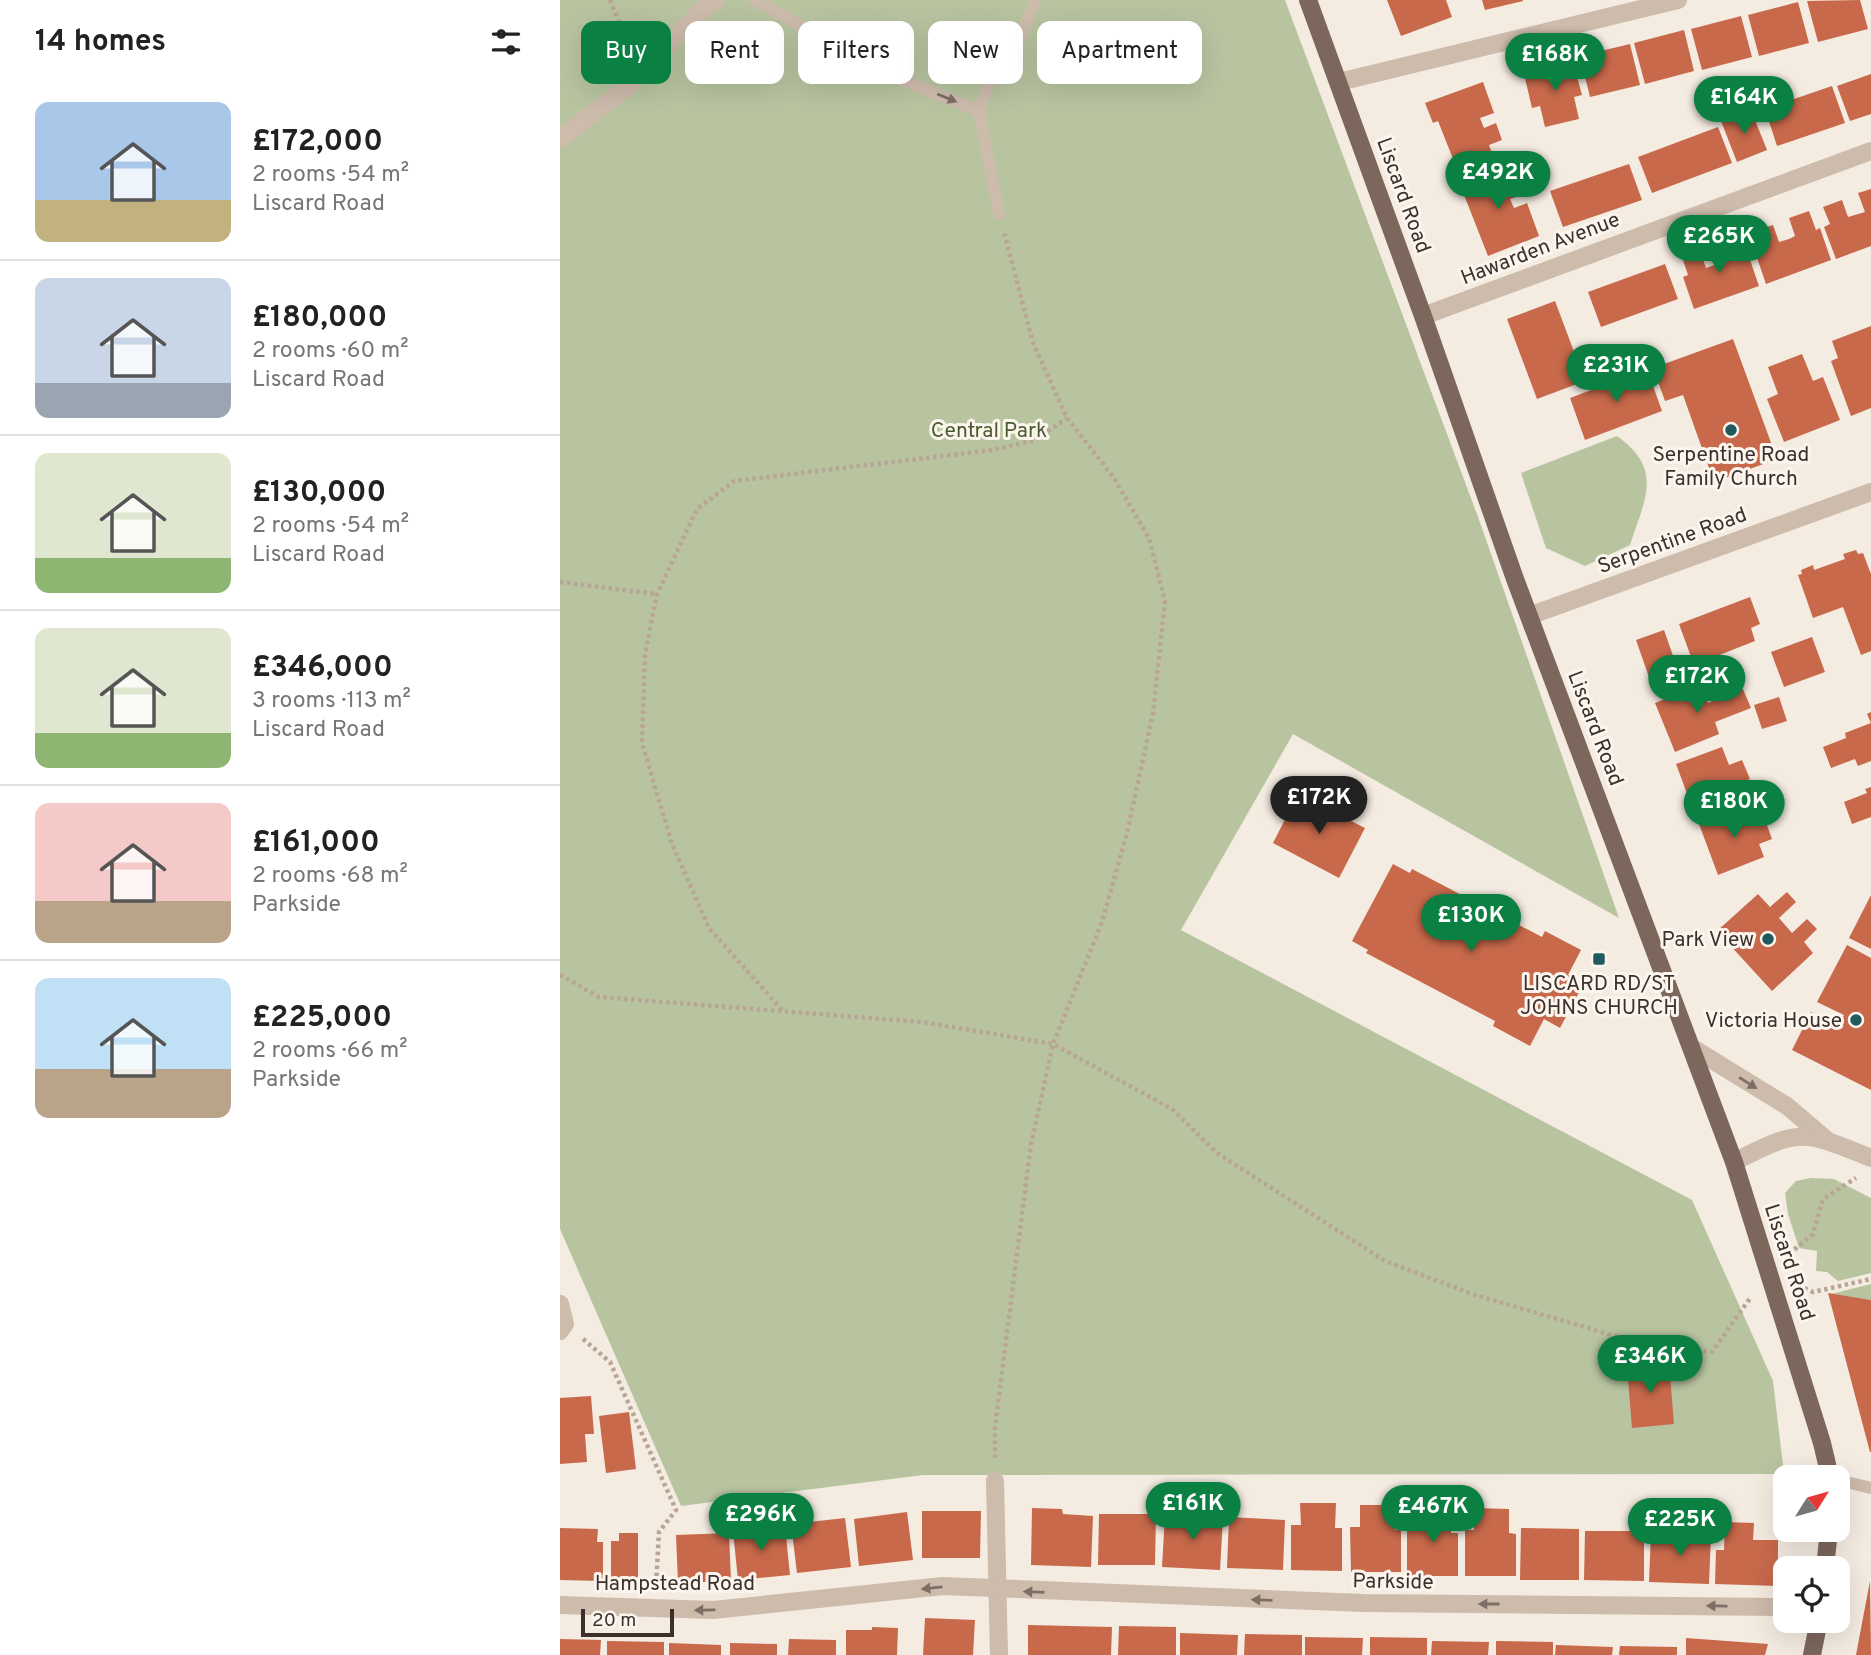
<!DOCTYPE html>
<html lang="en">
<head>
<meta charset="utf-8">
<style>
	:root { --surface:#fff; --page:#f6f6f6; --text:#222; --muted:#767676; --line:#e0e0e0; --accent:#0b8043 }
	body { margin:0; font-family:Overpass,sans-serif; background:var(--page); color:var(--text); height:100vh; display:flex; flex-direction:column; font-size:26px; white-space:nowrap }
	* { box-sizing:border-box; margin:0 }
	p { font-size:23px; color:var(--muted) }
	.icon { flex:none; width:38px; height:38px; fill:none; stroke:currentColor; stroke-width:2; stroke-linecap:round; stroke-linejoin:round }
	.map { position:relative; flex:1; overflow:hidden }
	.sheet { display:flex; flex-direction:column; background:var(--surface); width:560px }
	.sheet>* { flex:none }
	.guide { position:absolute; left:21px; top:21px; width:665px; height:63px; display:flex; gap:14px }
	.needle { width:46px; rotate:53deg }
	.fabs { position:absolute; left:1213px; top:1465px; display:grid; gap:14px }
	.fabs a { display:grid; place-items:center; width:77px; height:77px; border-radius:14px; background:var(--surface); box-shadow:0 7px 28px #0002; font-size:35px }
	.scale { position:absolute; left:21px; bottom:18px; width:93px; box-sizing:border-box; padding-left:7px; border:4px solid #3b302b; border-top:0; font-size:19px; line-height:24px; white-space:nowrap; color:#3b302b; -webkit-text-stroke:5px #fbf5ee; paint-order:stroke }
	.price { position:absolute; translate:-50% -60px; padding:0 16px; border-radius:24px; background:var(--accent); color:#fff; font-size:23px; line-height:46px; filter:drop-shadow(0 2px 4px #0008) }
	.price::after { content:''; position:absolute; left:50%; top:42px; width:21px; height:16px; margin-left:-10px; background:inherit; clip-path:polygon(0 0,100% 0,50% 100%) }
	.price.active { background:#222; color:#fff }
	ul { padding:0; list-style:none }
	li { display:flex; align-items:center; gap:21px; height:175px; padding:0 35px }
	li+li { border-top:2px solid var(--line) }
	li span { display:grid; place-items:center; flex:none; width:196px; height:140px; border-radius:14px; color:#555 }
	li>.icon { margin-inline-start:auto }
	span .icon { width:84px; height:84px; fill:#fffc; stroke-width:1 }
	li b { font-size:30px }
	h2 { display:flex; justify-content:space-between; align-items:center; height:84px; padding:0 35px; font-size:30px }
	.pill { padding:0 24px; border-radius:14px; background:var(--surface); box-shadow:0 7px 28px #0002; font-size:24px; line-height:63px }
	.pill.active { background:var(--accent); color:#fff }
	main { display:flex; flex:1; min-height:0 }
	.map>svg:first-child { display:block }
	.green { fill:#b8c4a0 }
	.building { fill:#c8694b }
	.lines { fill:none; stroke-linecap:round; stroke-linejoin:round }
	.path { stroke:#b9a596; stroke-width:4.5; stroke-dasharray:3.5 3.5; stroke-linecap:butt }
	.service { stroke:#cdbbac; stroke-width:12 }
	.minor { stroke:#cdbbac; stroke-width:18 }
	.tertiary { stroke:#cdbbac; stroke-width:18 }
	.primary { stroke:#7d675c; stroke-width:18 }
	.oneway { fill:#7d6f65 }
	.poi-dot { fill:#1f5a5e; stroke:#fbf5ee; stroke-width:2.5 }
	.labels { text-anchor:middle; stroke-width:6; stroke-linejoin:round; paint-order:stroke }
	.street-label { font-size:21px; fill:#3b302b; stroke:#fbf5ee }
	.park-label { font-size:21px; fill:#4a5a2e; stroke:#fbf5ee }
	.poi-label { font-size:21px; fill:#3b302b; stroke:#fbf5ee }
</style>
</head>
<body>
<main>
<section class="sheet">
<h2>14 homes<svg class="icon" aria-label="filters" viewBox="0 0 24 24"><path d="M4 7h16M4 17h16"/><circle cx="9" cy="7" r="2"/><circle cx="15" cy="17" r="2"/></svg></h2>
<ul>
<li><span style="background:linear-gradient(#a9c7e8 70%,#c2b280 0)"><svg class="icon" aria-label="home" viewBox="0 0 24 24"><path d="M3 11l9-7 9 7M6 9v11h12V9"/></svg></span><div><b>£172,000</b><p>2 rooms · 54 m²</p><p>Liscard Road</p></div></li>
<li><span style="background:linear-gradient(#c9d6e8 75%,#9aa5b1 0)"><svg class="icon" aria-label="home" viewBox="0 0 24 24"><path d="M3 11l9-7 9 7M6 9v11h12V9"/></svg></span><div><b>£180,000</b><p>2 rooms · 60 m²</p><p>Liscard Road</p></div></li>
<li><span style="background:linear-gradient(#dfe7d0 75%,#8fb573 0)"><svg class="icon" aria-label="home" viewBox="0 0 24 24"><path d="M3 11l9-7 9 7M6 9v11h12V9"/></svg></span><div><b>£130,000</b><p>2 rooms · 54 m²</p><p>Liscard Road</p></div></li>
<li><span style="background:linear-gradient(#dfe7d0 75%,#8fb573 0)"><svg class="icon" aria-label="home" viewBox="0 0 24 24"><path d="M3 11l9-7 9 7M6 9v11h12V9"/></svg></span><div><b>£346,000</b><p>3 rooms · 113 m²</p><p>Liscard Road</p></div></li>
<li><span style="background:linear-gradient(#f6c9c9 70%,#b9a48a 0)"><svg class="icon" aria-label="home" viewBox="0 0 24 24"><path d="M3 11l9-7 9 7M6 9v11h12V9"/></svg></span><div><b>£161,000</b><p>2 rooms · 68 m²</p><p>Parkside</p></div></li>
<li><span style="background:linear-gradient(#bfe0f5 65%,#b9a48a 0)"><svg class="icon" aria-label="home" viewBox="0 0 24 24"><path d="M3 11l9-7 9 7M6 9v11h12V9"/></svg></span><div><b>£225,000</b><p>2 rooms · 66 m²</p><p>Parkside</p></div></li>
</ul>
</section>
<div class="map">
<svg width="1311" height="1655" viewBox="0 0 1311 1655">
	<rect width="100%" height="100%" fill="#f4ebe1"/>
	<g class="green">
		<path d="M0,0h725l193,517 141,401 -326,-184 -112,196 511,270 81,181 11,93 -861,1 -242,31 -121,-277z"/>
		<path d="M1057,436c47,34 28,62 13,109l-45,21 -39,-18 -25,-75z"/>
		<path d="M1251,1178l23,1 37,19v75l-33,8 -11,-9 -11,-1 1,-20 -18,-3 -11,-34 -3,-21 11,-12z"/>
		<path d="M1311,1284v16l-40,-6z"/>
	</g>
	<g class="building">
		<path d="M827,0h59l6,17 -51,19z"/>
		<path d="M922,0h41v1l-38,9z"/>
		<path d="M1300,0l8,29 -50,13 -11,-41z"/>
		<path d="M1238,2l11,41 -50,13 -11,-41z"/>
		<path d="M1181,16l11,41 -50,13 -11,-41z"/>
		<path d="M1124,30l10,41 -49,13 -11,-41z"/>
		<path d="M1070,44l10,41 -50,12 -10,-41z"/>
		<path d="M1013,62l9,33 -8,2 5,22 -34,8 -5,-21 -8,2 -8,-34z"/>
		<path d="M1311,74v40l-21,7 -13,-35z"/>
		<path d="M923,82l11,31 -14,5 4,10 12,-5 6,17 -13,5 6,16 -36,13 -21,-53 -5,2 -8,-20z"/>
		<path d="M1272,86l13,37 -68,23 -12,-37z"/>
		<path d="M1191,110l16,40 -30,12 -16,-41z"/>
		<path d="M1158,127l14,36 -80,30 -14,-36z"/>
		<path d="M1069,164l13,36 -79,27 -13,-36z"/>
		<path d="M939,168l5,14 13,-5 6,18 -13,4 4,9 13,-5 12,33 -51,20 -29,-74z"/>
		<path d="M1311,189v57l-35,13 -12,-32 6,-3 -7,-17 19,-7 6,17 17,-5 -7,-19z"/>
		<path d="M1249,211l7,19 4,-2 11,32 -65,24 -11,-32 5,-3 -6,-18 19,-6 6,17 10,-3 6,-3 -6,-18z"/>
		<path d="M1177,237l6,18 5,-1 11,32 -65,23 -11,-32 5,-2 -6,-18 18,-7 6,18 17,-6 -6,-18z"/>
		<path d="M1105,264l13,35 -77,28 -13,-35z"/>
		<path d="M995,301l30,80 -48,18 -30,-80z"/>
		<path d="M1311,326v82l-20,8 -20,-55 7,-3 -6,-17z"/>
		<path d="M1173,339l44,120 -63,23 -31,-87 -18,6 -12,-33z"/>
		<path d="M1242,354l11,27 10,-4 17,43 -56,22 -17,-43 11,-5 -10,-27z"/>
		<path d="M1087,369l15,42 -77,29 -15,-42z"/>
		<path d="M1296,550l2,4 5,-1 8,21v77l-10,4 -18,-48 -30,11 -15,-43 4,-1 -1,-4 12,-5 1,5 31,-11 -2,-5z"/>
		<path d="M1190,597l10,27 -9,4 4,13 -61,24 -15,-41z"/>
		<path d="M1104,630l14,40 -28,10 -14,-40z"/>
		<path d="M1252,637l13,35 -41,15 -13,-35z"/>
		<path d="M1140,685l8,18 35,-14 8,19 -36,14 4,12 -44,18 -20,-49z"/>
		<path d="M1219,697l8,24 -25,8 -8,-24z"/>
		<path d="M1311,712v49l-13,5 -3,-7 -24,9 -8,-21 23,-9 -1,-5 26,-10 -4,-9z"/>
		<path d="M1162,747l7,18 13,-5 8,19 -14,5 5,13 -46,18 -19,-51z"/>
		<path d="M1311,787v30l-19,7 -8,-22 23,-9 -2,-4z"/>
		<path d="M738,794l67,34 -26,50 -66,-35z"/>
		<path d="M1185,807l7,18 13,-5 7,19 -13,5 5,13 -46,18 -19,-51z"/>
		<path d="M833,864l17,9 2,-4 130,68 3,-6 36,19 -13,25 16,8 -24,45 -16,-9 -14,27 -37,-20 2,-5 -129,-68 2,-3 -16,-9z"/>
		<path d="M1227,892l9,10 -17,16 13,15 15,-14 10,10 -13,13 9,11 -41,38 -55,-60 41,-37 12,13z"/>
		<path d="M1311,895v54l-22,-11z"/>
		<path d="M1287,945l24,13v132l-79,-40 19,-38 27,14 6,-11 -27,-13z"/>
		<path d="M1268,1293l43,7v152h-1z"/>
		<path d="M1109,1363l5,61 -42,4 -5,-61z"/>
		<path d="M31,1396l3,38h-9l2,28 -27,2v-66z"/>
		<path d="M69,1412l7,57 -30,4 -7,-57z"/>
		<path d="M740,1503h36l-1,25h7v43l-51,-1v-45h10z"/>
		<path d="M800,1505h35v25h6v42h-50l-1,-45h10z"/>
		<path d="M472,1508l30,1 1,5 30,2 -2,51 -60,-2z"/>
		<path d="M857,1508l34,1v24h7v43h-51v-46h9z"/>
		<path d="M914,1508l35,1v24l7,1v42h-51v-46h9z"/>
		<path d="M362,1511h59l-1,47h-58z"/>
		<path d="M347,1512l6,48 -54,6 -5,-47z"/>
		<path d="M539,1514h57l-1,51h-57z"/>
		<path d="M605,1515l58,3 -3,52 -58,-3z"/>
		<path d="M669,1517l56,3 -2,50 -56,-2z"/>
		<path d="M285,1518l6,49 -54,6 -6,-49z"/>
		<path d="M1165,1522l29,1 -1,17h25v46l-63,-2 1,-34h8z"/>
		<path d="M225,1526l5,49 -52,5 -5,-49z"/>
		<path d="M0,1528l38,1 -1,13h6v39l-43,-1z"/>
		<path d="M961,1528l58,1v51h-59z"/>
		<path d="M1025,1531h59v50l-60,-1z"/>
		<path d="M1091,1532l60,3 -2,49 -60,-2z"/>
		<path d="M59,1533h19v48h-27v-40h8z"/>
		<path d="M169,1533l2,48 -53,2 -2,-48z"/>
		<path d="M1310,1581l1,74h-15z"/>
		<path d="M365,1618l50,2 -2,35h-50z"/>
		<path d="M468,1625l84,2 -1,28h-83z"/>
		<path d="M559,1626l57,1v28h-58z"/>
		<path d="M312,1627l26,1 -1,27h-51v-25h26z"/>
		<path d="M620,1633l58,2 -1,20h-57z"/>
		<path d="M685,1634l57,1v20h-58z"/>
		<path d="M745,1637l58,1 -1,17h-57z"/>
		<path d="M810,1637l57,1v17h-57z"/>
		<path d="M1126,1638l82,6 -3,11h-79z"/>
		<path d="M0,1639l41,1 -1,15h-40z"/>
		<path d="M229,1639l47,1v15h-48z"/>
		<path d="M47,1641l57,1v13h-57z"/>
		<path d="M872,1641l57,1 -1,13h-57z"/>
		<path d="M936,1641l57,1v13h-57z"/>
		<path d="M109,1643l52,2v10h-52z"/>
		<path d="M170,1643l47,1v11h-47z"/>
		<path d="M996,1645l57,2 -1,8h-57z"/>
		<path d="M1060,1646l57,1v8h-58z"/>
	</g>
	<g class="lines">
		<g class="path">
			<path d="M50,0l21,51"/>
			<path d="M0,582l96,12"/>
			<path d="M0,975l39,22 323,25 131,22 119,65 45,44 168,108 87,33 177,52 63,6 39,-55"/>
			<path d="M222,1010l-73,-82 -37,-84 -30,-101 3,-89 12,-60 40,-85 37,-28 259,-31 42,-10 32,-22"/>
			<path d="M1229,1254l24,-20 10,-35 33,-21"/>
			<path d="M1238,1285l15,7 58,-13"/>
			<path d="M23,1339l27,23 66,148 -17,22 -3,53"/>
			<path d="M435,1458v-31l36,-283 22,-100 49,-122 25,-89 26,-120 12,-112 -16,-63 -35,-60 -47,-60 -34,-75 -29,-111"/>
		</g>
		<g class="service">
			<path d="M195,0l132,74 92,37"/>
			<path d="M439,214l-20,-103 12,-33 31,-44 13,-34"/>
			<path d="M1278,1480l33,8"/>
		</g>
		<g class="minor">
			<path d="M779,82l339,-82"/>
			<path d="M0,139l68,-53 73,-75 15,-11"/>
			<path d="M863,316l448,-165"/>
			<path d="M969,616l342,-124"/>
			<path d="M0,1304l5,20 -5,7"/>
			<path d="M435,1481l4,174"/>
			<path d="M0,1605l153,5 230,-24 420,17 422,4"/>
		</g>
		<g class="tertiary">
			<path d="M1131,1047l96,59 40,34"/>
			<path d="M1174,1162c66,-34 68,-32 137,-4"/>
		</g>
		<g class="primary">
			<path d="M748,0l115,316 92,263 219,583 88,281 8,34"/>
			<path d="M1265,1568l4,-38"/>
			<path d="M1252,1655l7,-35"/>
		</g>
	</g>
	<defs><path id="oneway-solid" d="M-6-.8H1V-3.2L6.5 0L1 3.2V.8H-6Z" transform="scale(1.75)"/></defs>
	<g class="oneway">
		<use href="#oneway-solid" transform="translate(387 98) rotate(22)"/>
		<use href="#oneway-solid" transform="translate(1188 1083) rotate(32)"/>
		<use href="#oneway-solid" transform="translate(372 1588) rotate(174)"/>
		<use href="#oneway-solid" transform="translate(474 1592) rotate(-178)"/>
		<use href="#oneway-solid" transform="translate(702 1600) rotate(-178)"/>
		<use href="#oneway-solid" transform="translate(929 1604) rotate(-180)"/>
		<use href="#oneway-solid" transform="translate(1157 1606) rotate(-179)"/>
		<use href="#oneway-solid" transform="translate(145 1610) rotate(179)"/>
	</g>
	<g class="poi-dot">
		<circle cx="1171" cy="430" r="7"/>
		<circle cx="1208" cy="939" r="7"/>
		<rect x="1032" y="952" width="14" height="14" rx="3.5"/>
		<circle cx="1296" cy="1020" r="7"/>
	</g>
	<g class="labels">
		<g class="street-label">
			<text transform="translate(844 195) rotate(70)" y="7">Liscard Road</text>
			<text transform="translate(980 248) rotate(-21)" y="7">Hawarden Avenue</text>
			<text transform="translate(1112 540) rotate(-20)" y="7">Serpentine Road</text>
			<text transform="translate(1036 728) rotate(69)" y="7">Liscard Road</text>
			<text transform="translate(1230 1262) rotate(72)" y="7">Liscard Road</text>
			<text transform="translate(833 1581) rotate(1)" y="7">Parkside</text>
			<text x="115" y="1590">Hampstead Road</text>
		</g>
		<g class="park-label">
			<text x="429" y="437">Central Park</text>
		</g>
		<g class="poi-label">
			<text x="1171" y="461">Serpentine Road<tspan x="1171" dy="24">Family Church</tspan></text>
			<text x="1194" y="946" text-anchor="end">Park View</text>
			<text x="1039" y="990">LISCARD RD/ST<tspan x="1039" dy="24">JOHNS CHURCH</tspan></text>
			<text x="1282" y="1027" text-anchor="end">Victoria House</text>
		</g>
	</g>
</svg>
<div class="fabs">
<a><svg class="needle" viewBox="-14 -14 28 28"><path d="M0-13l5 13h-10z" fill="#e53935"/><path d="M0 13l5-13h-10z" fill="#767676"/></svg></a>
<a><svg class="icon" aria-label="locate" viewBox="0 0 24 24"><circle cx="12" cy="12" r="6"/><path d="M12 2v4M12 18v4M2 12h4M18 12h4"/></svg></a>
</div>
<div class="scale">20 m</div>
<b class="price" style="left:995px;top:93px">£168K</b>
<b class="price" style="left:1184px;top:136px">£164K</b>
<b class="price" style="left:938px;top:211px">£492K</b>
<b class="price" style="left:1159px;top:275px">£265K</b>
<b class="price" style="left:1056px;top:404px">£231K</b>
<b class="price" style="left:1137px;top:715px">£172K</b>
<b class="price active" style="left:759px;top:836px">£172K</b>
<b class="price" style="left:1174px;top:840px">£180K</b>
<b class="price" style="left:911px;top:954px">£130K</b>
<b class="price" style="left:1090px;top:1395px">£346K</b>
<b class="price" style="left:633px;top:1542px">£161K</b>
<b class="price" style="left:873px;top:1545px">£467K</b>
<b class="price" style="left:201px;top:1553px">£296K</b>
<b class="price" style="left:1120px;top:1558px">£225K</b>
<div class="guide">
<a class="pill active">Buy</a>
<a class="pill">Rent</a>
<a class="pill">Filters</a>
<a class="pill">New</a>
<a class="pill">Apartment</a>
</div>
</div>
</main>
</body>
</html>
